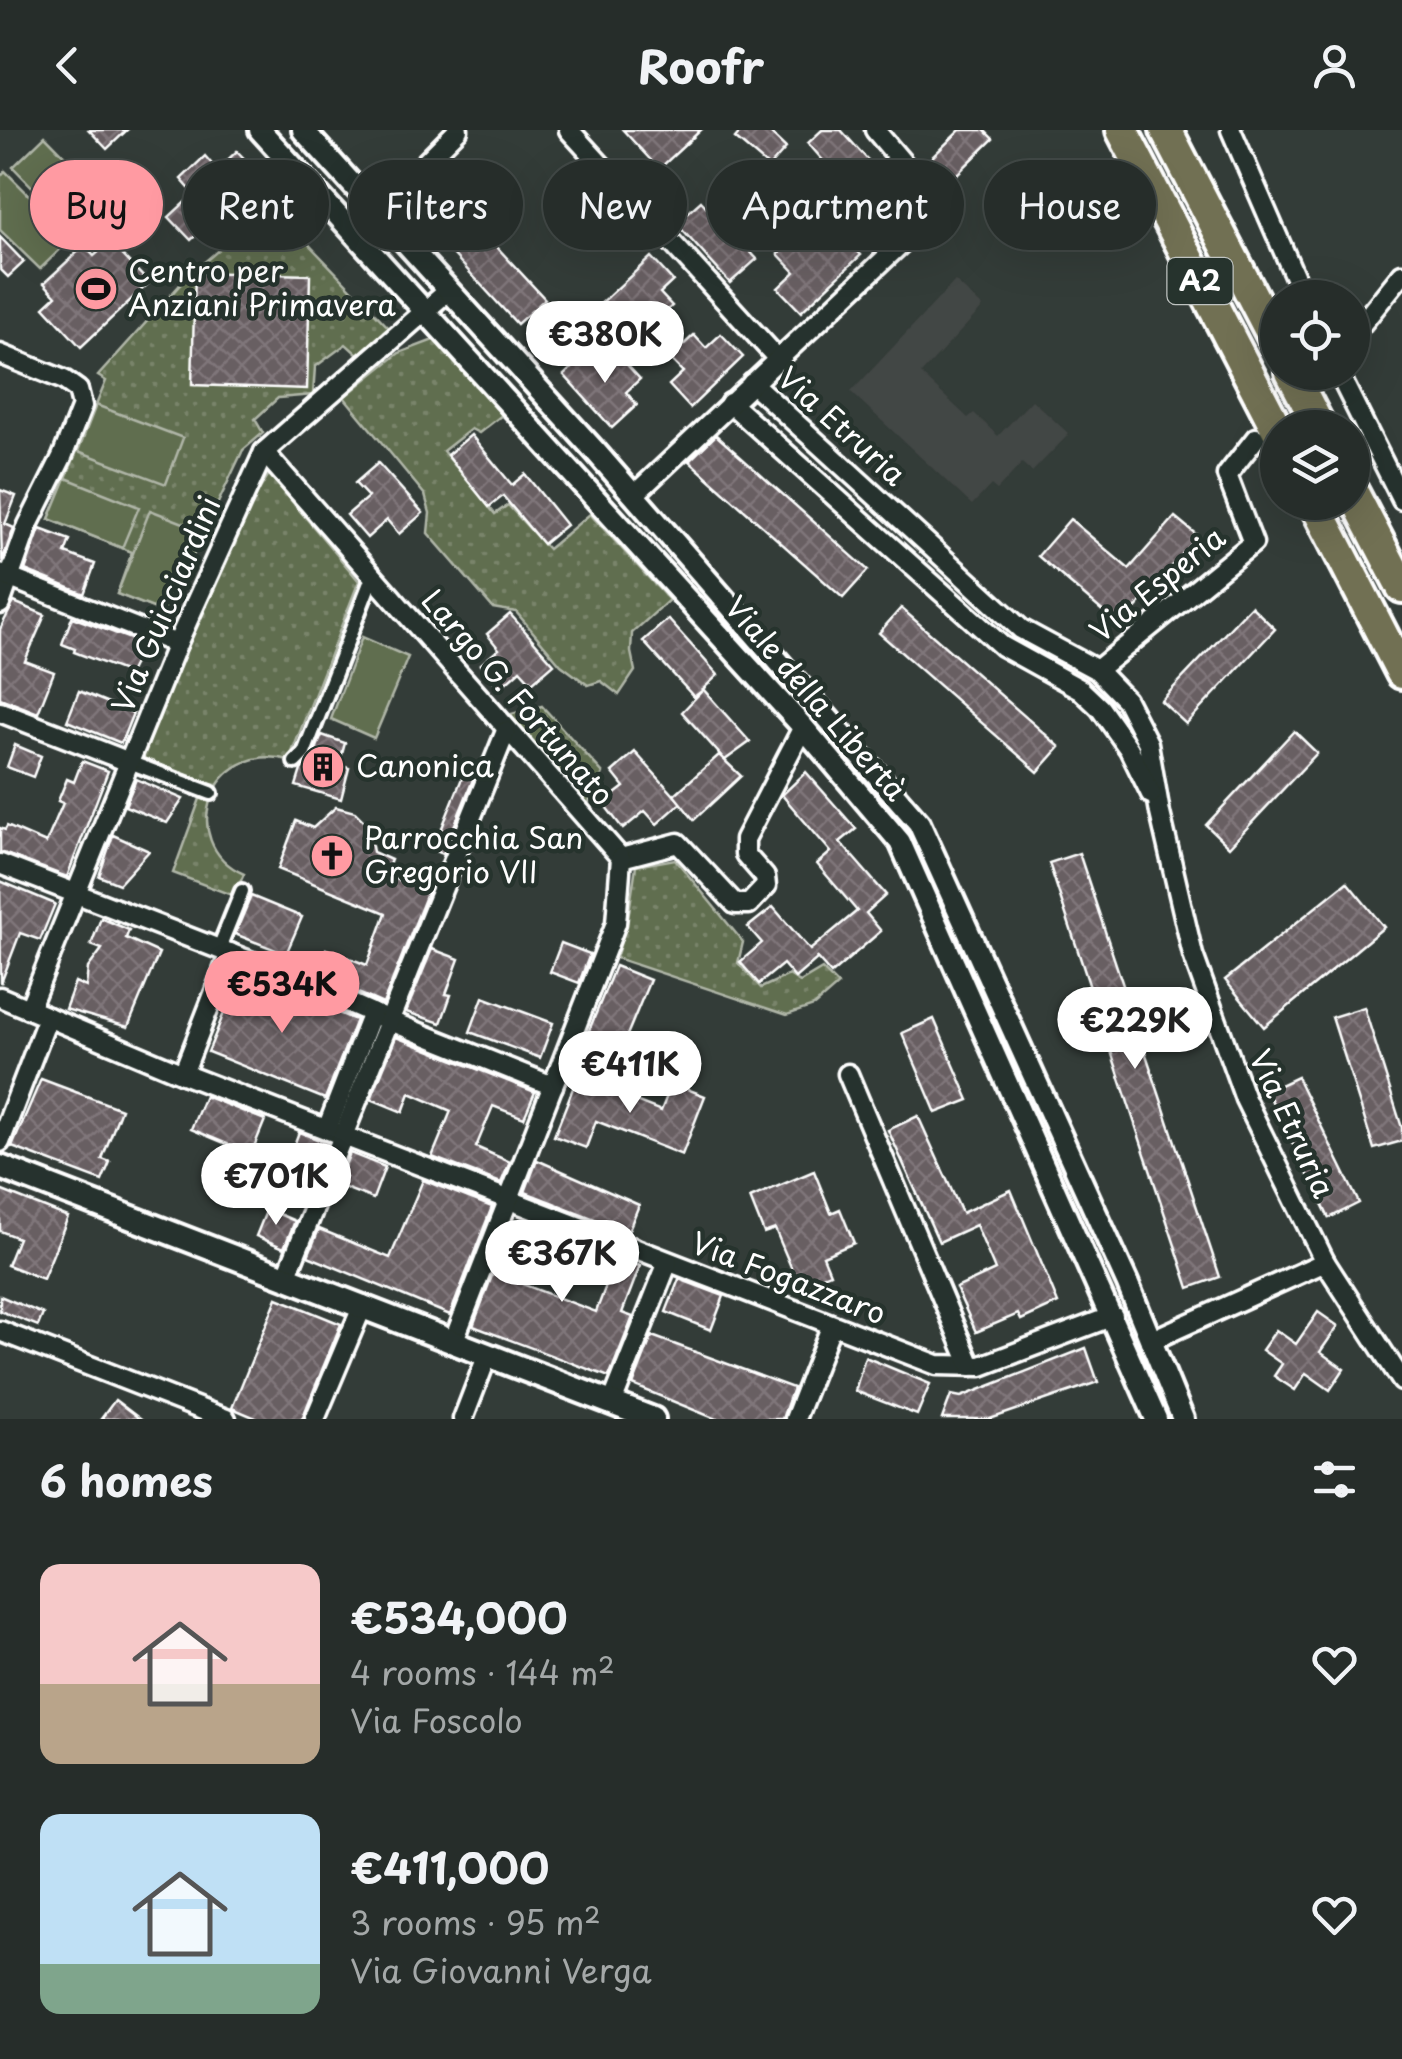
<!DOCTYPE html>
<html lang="en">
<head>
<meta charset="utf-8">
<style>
	:root { --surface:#262d2a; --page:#323936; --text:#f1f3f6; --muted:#a4a8a8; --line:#424947; --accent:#ff9aa2 }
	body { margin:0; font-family:"Playpen Sans",sans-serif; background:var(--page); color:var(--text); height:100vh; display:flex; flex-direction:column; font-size:38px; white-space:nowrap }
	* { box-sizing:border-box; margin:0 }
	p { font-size:32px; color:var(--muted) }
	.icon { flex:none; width:55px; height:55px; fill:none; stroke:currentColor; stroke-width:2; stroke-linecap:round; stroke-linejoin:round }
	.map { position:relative; height:1289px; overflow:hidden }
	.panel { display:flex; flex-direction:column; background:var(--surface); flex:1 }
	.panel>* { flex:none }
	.top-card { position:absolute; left:30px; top:30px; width:1342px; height:90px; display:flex; gap:20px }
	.tools { position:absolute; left:1260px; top:150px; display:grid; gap:20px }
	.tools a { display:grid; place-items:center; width:110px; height:110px; border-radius:50%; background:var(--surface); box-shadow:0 10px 40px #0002,0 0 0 2px var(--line); font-size:50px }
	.price { position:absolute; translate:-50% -85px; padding:0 22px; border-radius:35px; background:#fff; color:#222; font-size:32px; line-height:65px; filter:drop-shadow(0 2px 5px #0008) }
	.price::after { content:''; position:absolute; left:50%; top:60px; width:30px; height:22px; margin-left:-15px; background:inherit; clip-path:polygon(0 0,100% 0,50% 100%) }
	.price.on { background:var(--accent); color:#111 }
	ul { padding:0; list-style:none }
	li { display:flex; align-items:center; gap:30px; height:250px; padding:0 40px }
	li span { display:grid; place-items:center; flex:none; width:280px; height:200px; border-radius:20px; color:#555 }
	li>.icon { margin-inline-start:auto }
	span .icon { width:120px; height:120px; fill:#fffc; stroke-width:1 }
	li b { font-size:42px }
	h2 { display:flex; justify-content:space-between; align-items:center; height:120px; padding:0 40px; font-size:42px }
	.chip { padding:0 35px; border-radius:45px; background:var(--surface); box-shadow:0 10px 40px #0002,0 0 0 2px var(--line); font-size:35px; line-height:90px }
	.chip.on { background:var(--accent); color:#111 }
	header { display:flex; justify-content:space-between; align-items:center; height:130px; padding:0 40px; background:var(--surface); font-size:45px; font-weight:700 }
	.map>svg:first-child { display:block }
	.built { fill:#434645 }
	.park { fill:url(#park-dots); stroke:#b0b6a8; stroke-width:2.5 }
	.pitch { fill:#616e50; stroke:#b0b6a8; stroke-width:2.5 }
	.building { fill:url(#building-cross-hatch); stroke:#fff; stroke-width:2.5 }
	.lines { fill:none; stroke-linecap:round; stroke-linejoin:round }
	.pedestrian-casing { stroke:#fff; stroke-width:20 }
	.minor-casing { stroke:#fff; stroke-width:25 }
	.tertiary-casing { stroke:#fff; stroke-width:28 }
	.secondary-casing { stroke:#fff; stroke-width:30 }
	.motorway-casing { stroke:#fff; stroke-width:38 }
	.pedestrian { stroke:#26332d; stroke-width:12 }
	.minor { stroke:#26332d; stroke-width:18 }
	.tertiary { stroke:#26332d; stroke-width:20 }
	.secondary { stroke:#26332d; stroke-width:22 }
	.motorway { stroke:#716f52; stroke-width:30 }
	.labels { text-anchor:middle; stroke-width:9; stroke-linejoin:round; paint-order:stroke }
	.shield { fill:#26332d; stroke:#bec2c0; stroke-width:2.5 }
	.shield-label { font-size:28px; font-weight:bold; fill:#fff }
	.poi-label { font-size:30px; fill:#fff; stroke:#26332d; text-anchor:start }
	.street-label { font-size:30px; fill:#fff; stroke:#26332d }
</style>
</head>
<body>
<header><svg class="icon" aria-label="back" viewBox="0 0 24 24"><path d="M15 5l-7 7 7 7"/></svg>Roofr<svg class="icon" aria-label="person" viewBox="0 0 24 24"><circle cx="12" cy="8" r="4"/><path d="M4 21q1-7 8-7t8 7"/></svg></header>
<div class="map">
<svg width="1402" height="1289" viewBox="0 0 1402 1289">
	<defs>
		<pattern id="park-dots" width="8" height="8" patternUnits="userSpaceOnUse" patternTransform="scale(2.5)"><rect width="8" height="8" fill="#616e50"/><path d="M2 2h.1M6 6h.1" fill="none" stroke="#79846a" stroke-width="1.8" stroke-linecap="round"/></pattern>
		<pattern id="building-cross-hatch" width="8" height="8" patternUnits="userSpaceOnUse" patternTransform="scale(2.5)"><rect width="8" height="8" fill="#685e62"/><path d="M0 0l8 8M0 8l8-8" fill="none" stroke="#7f767a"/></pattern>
	</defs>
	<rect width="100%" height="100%" fill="#333c38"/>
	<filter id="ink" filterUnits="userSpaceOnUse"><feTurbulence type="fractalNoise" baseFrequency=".01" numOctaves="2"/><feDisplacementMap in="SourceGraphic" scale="20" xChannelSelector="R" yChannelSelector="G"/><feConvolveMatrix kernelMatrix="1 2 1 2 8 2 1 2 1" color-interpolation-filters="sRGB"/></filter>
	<g filter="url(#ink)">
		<path class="built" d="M955,151l28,26 -62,67 47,44 6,-5 24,23 34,-36 37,34 -37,38 -10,-9 -25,27 -6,-5 -19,20 -121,-113z"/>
		<g class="park">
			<path d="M271,75l118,123 -31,27 -12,-11 -31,23 -2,28 -35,3 -23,21 8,14 -20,17 -77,163 -49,-19 15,-42 -83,-33 57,-138 -8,-5 89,-99z"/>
			<path d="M436,209l66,76 -23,18 -8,-4 -28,22 52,63 13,-9 40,44 42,-35 79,86 -37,33 -1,19 4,19 -16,24 -18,-14 -13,4 -27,-20 -45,-53 -23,-4 -65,-75 2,-20 -5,-18 -81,-98 55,-44z"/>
			<path d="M269,344l90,107 -70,179c-77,-21 -115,83 -45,114l-10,22 -61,-23 32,-88 -69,-26 112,-251z"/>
			<path d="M542,576l61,67 -16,33 -79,-91z"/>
			<path d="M675,729l68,83 -5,21 23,25 28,-13 11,7 22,-13 16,16 -24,21 -27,9 -171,-57 12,-39 8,-53z"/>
		</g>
		<g class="pitch">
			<path d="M45,6l62,63 -33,31 -61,-63z"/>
			<path d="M5,41l67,67 -32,31 -40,-39v-53z"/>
			<path d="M96,275l87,33 -17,46 -88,-33z"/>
			<path d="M66,348l73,29 -17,41 -73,-29z"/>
			<path d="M150,380l49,19 -33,84 -49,-19z"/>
			<path d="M362,507l46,20 -34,81 -43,-19z"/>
		</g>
		<g class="building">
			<path d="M89,0h38l-20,19z"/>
			<path d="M623,0h78l-42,39z"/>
			<path d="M742,0h25l19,18 -17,19 -34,-29z"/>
			<path d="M822,0h19l51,57 -25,22 -17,-20 -19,17 -23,-26 18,-16 -18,-21z"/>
			<path d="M960,0h24l9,9 -45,44 -21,-21z"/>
			<path d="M237,21l23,24 -25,23 13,14 -24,23 -13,-14 -20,19 -22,-23 25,-23 -13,-15 24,-23 12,14z"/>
			<circle cx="1023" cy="79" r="18"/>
			<path d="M446,62l99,107 -28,25 -98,-107z"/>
			<path d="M701,71l16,17 20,-17 22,24 -18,17 16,17 -27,24 -54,-60z"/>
			<path d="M803,100l16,18 18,-18 24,25 -60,57 -23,-24 17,-16 -17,-18z"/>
			<path d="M0,107l24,25 -16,15 -8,-8z"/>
			<path d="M110,112l39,41 -68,64 -37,-40 12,-11 -12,-13 40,-37 10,10z"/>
			<path d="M651,127l22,24 -13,12 12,13 -27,25 -13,-14 -15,14 -21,-23z"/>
			<path d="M195,142l115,3 -3,114 -115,-4z"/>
			<path d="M721,204l22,23 -53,51 -21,-23 14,-13 -14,-14 25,-23 12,13z"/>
			<path d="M589,221l13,14 14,-12 24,26 -14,13 11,13 -25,23 -48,-53z"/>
			<path d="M471,305l41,50 13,-11 41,51 -23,19 -40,-48 -14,11 -42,-52z"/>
			<path d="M716,305l152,135 -25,28 -154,-137z"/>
			<path d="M378,333l45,50 -24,21 -12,-14 -20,18 -20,-23 21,-18 -13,-14z"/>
			<path d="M0,360l16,6 -11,28 9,4 -12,33z"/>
			<path d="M1175,387l23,19 -78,90 -82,-70 32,-37 59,50z"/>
			<path d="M40,399l30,11 -5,13 30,11 -11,30 -59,-24z"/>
			<path d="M14,472l31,13 -20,46 29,11 -16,41 -38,-15v-69z"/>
			<path d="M1251,476l24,23 -89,95 -25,-23z"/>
			<path d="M901,478l159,139 -22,25 -159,-139z"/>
			<path d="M510,484l44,50 -22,19 -12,-13 -20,18 -20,-23 19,-16 -12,-15z"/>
			<path d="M72,487l72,27 -15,29 -55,-21 1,-3 -13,-5z"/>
			<path d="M668,489l50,56 -15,14 47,53 -25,18 -43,-48 21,-22 -9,7 -51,-56z"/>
			<path d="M79,561l54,22 -12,30 -54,-22z"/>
			<path d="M1294,601l23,22 -88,94 -23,-22z"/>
			<path d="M322,605l23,8 -6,22 10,3 -8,31 -45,-13 5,-16 12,-13z"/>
			<path d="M15,615l26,11 -8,21 -26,-10z"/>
			<path d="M635,622l46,51 -24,21 -12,-13 -22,18 -20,-26 21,-16 -12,-15z"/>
			<path d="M719,625l22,21 -47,44 -20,-25z"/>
			<path d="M82,631l26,10 -41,106 -67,-25v-24l5,2 2,-4 39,17 17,-40 -5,-2 9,-22 7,3z"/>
			<path d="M806,642l50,57 -16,13 46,53 -20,18 15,18 -50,43 -15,-17 1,2 -22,19 -12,-14 -24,20 -19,-22 22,-19 -14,-16 25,-20 37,43 47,-39 -40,-47 14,-12 -49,-57z"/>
			<path d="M464,643l10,4 -31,77 -10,-4z"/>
			<path d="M136,649l47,20 -16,24 -42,-17z"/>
			<path d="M336,677l19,5 13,13 5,27 18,8 -6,15 43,16 -45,113 -66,-29 9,-26 41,16 19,-52 -108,-44 18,-48 17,7z"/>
			<path d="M113,705l36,16 -30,33 -20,-8z"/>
			<path d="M1079,723l141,424 -31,11 -140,-425z"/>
			<path d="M0,751l55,23 -15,36 -20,-7 -19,50z"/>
			<path d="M1347,752l37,45 -120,100 -39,-47z"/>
			<path d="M251,766l51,21 -16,37 -51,-20z"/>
			<path d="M101,788l28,12 -3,8 33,15 -31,74 -63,-18 10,-27 11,5 2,-19 14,-19 -11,-4z"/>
			<path d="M561,813l29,11 -11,29 -29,-11z"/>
			<path d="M432,819l27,10 -13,35 5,1 -10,28 -35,-11z"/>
			<path d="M615,836l35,14 -30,72 -34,-14z"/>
			<path d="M240,844l116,46 -31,79 -117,-47z"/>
			<path d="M483,867l70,26 -13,35 -70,-26z"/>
			<path d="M1364,877l38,121v13l-28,8 -42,-132z"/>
			<path d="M934,889l35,81 -33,13 -34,-80z"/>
			<path d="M396,907l139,55 -11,26 -31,-12 -17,41 34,15 -9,21 -69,-26 19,-46 -41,-18 -7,19 -32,-13z"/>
			<path d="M1297,947l62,126 -30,15 -62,-127z"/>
			<path d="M577,948l84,33 11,-28 33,13 -23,59 -86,-34 -10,27 -32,-12z"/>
			<path d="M41,949l80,30 -19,50 8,3 -8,19 -90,-34z"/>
			<path d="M205,966l60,24 -14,34 -60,-25z"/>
			<path d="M918,986l44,97 49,-23 47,113 -37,17 -3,-6 -42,18 -20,-44 39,-18 -19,-45 -37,17 -51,-112z"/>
			<path d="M299,1002l28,11 -20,49 -27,-10z"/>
			<path d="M350,1023l35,14 -12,32 -36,-14z"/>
			<path d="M537,1030l102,45 -11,27 -103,-40z"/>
			<path d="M814,1041l17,42 9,-4 14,34 -31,13 7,17 -31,13 -24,-57 -11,4 -14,-35z"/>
			<path d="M423,1050l69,27 -42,108 -142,-59 11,-27 71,29z"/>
			<path d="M0,1060l68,27 -25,62 -36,-14 11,-27 -18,-7z"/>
			<path d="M267,1079l28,12 -11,27 -28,-12z"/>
			<path d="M520,1093l120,43 -18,47 11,4 -24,60 -136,-51 20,-53 103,39 11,-29 -96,-35z"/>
			<path d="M679,1149l45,17 -13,34 -45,-18z"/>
			<path d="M0,1166l43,18 -5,12 -38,-15z"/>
			<path d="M277,1168l64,26 -39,95h-44l-26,-11z"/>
			<path d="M1318,1182l20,14 -18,26 24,17 -14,21 -24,-17 -11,17 -21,-14 8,-12 -20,-14 14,-20 20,14z"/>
			<path d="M652,1206l141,52 -11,31h-66l-83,-34z"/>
			<path d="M1086,1218l12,34 -108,37h-48l9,-24 10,2z"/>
			<path d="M865,1227l65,27 -13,31 -62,-24z"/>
			<path d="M115,1270l25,19h-39z"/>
		</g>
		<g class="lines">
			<g class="pedestrian-casing">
				<g id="pedestrian">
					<path d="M129,632l82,31"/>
					<path d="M295,632l9,-9 69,-178"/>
					<path d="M219,818l23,-57"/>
				</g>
			</g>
			<g class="minor-casing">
				<g id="minor">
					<path d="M569,0l210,230"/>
					<path d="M1231,0l73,168"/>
					<path d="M378,80l80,-80"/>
					<path d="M1352,206l50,-62"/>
					<path d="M0,224l64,26 14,10 4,16 -20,51 -34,68 -28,79"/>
					<path d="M1338,242l64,128"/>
					<path d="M1317,243l1,-1"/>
					<path d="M752,253l269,246 76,41 29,30 22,43 12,70 33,142 52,144 80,163 77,119"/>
					<path d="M730,273l272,243 78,43 20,19 29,41 22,45"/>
					<path d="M264,322l357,406"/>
					<path d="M634,365l306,-288 -65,-77"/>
					<path d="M0,444l177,70"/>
					<path d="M1097,540l156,-127 -26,-68 29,-37"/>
					<path d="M0,582l129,50"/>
					<path d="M621,728l57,-15 57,61h14l17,-18 -1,-9 -20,-23v-15l58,-112"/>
					<path d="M0,734l281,109 109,48 163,65"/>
					<path d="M0,867l183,77 754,291 44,1 132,-50"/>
					<path d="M29,879l148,-365 87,-192 185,-162"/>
					<path d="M183,944l47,-121"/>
					<path d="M848,944l123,292"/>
					<path d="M327,999l45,-116"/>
					<path d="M0,1012l48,-125"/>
					<path d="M287,1145l219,-544"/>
					<path d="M0,1201l226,88"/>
					<path d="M454,1210l162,-417 5,-65"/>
					<path d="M1150,1211l175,-79"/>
					<path d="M612,1273l56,-141"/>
					<path d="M315,1289l48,-114"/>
					<path d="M463,1289l25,-65"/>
					<path d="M795,1289l36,-92"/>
				</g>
			</g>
			<g class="tertiary-casing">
				<g id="tertiary">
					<path d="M260,0l543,597 97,115 256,577"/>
					<path d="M303,0l293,322 323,371 208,459 56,137"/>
				</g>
			</g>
			<g class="secondary-casing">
				<path id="secondary" d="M0,1037l653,252"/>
			</g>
			<g class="motorway-casing">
				<g id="motorway">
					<path d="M1122,0l156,301"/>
					<path d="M1166,0l112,216"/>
					<path d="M1291,242l29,56"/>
					<path d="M1352,361l50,96"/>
					<path d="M1314,372l88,171"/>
				</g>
			</g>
			<use href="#pedestrian" class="pedestrian"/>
			<use href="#minor" class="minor"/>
			<use href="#tertiary" class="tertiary"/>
			<use href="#secondary" class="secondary"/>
			<use href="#motorway" class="motorway"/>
		</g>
	</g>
	<defs>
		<g id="stadium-disc" transform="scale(2.25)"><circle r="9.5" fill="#ff9aa2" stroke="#26332d"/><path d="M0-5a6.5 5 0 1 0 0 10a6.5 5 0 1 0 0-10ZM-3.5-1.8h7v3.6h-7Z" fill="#111"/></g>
		<g id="building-disc" transform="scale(2.25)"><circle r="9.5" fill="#ff9aa2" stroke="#26332d"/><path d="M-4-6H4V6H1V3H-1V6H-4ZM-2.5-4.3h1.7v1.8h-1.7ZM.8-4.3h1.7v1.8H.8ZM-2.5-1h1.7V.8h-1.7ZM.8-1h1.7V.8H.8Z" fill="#111"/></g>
		<g id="church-disc" transform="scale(2.25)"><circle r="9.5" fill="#ff9aa2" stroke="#26332d"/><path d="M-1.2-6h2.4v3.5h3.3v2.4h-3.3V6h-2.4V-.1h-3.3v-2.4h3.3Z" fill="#111"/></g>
	</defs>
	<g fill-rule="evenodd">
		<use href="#stadium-disc" x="96" y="159"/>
		<use href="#building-disc" x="323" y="637"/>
		<use href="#church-disc" x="332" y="726"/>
	</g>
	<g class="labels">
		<rect class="shield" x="1167.5" y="128" width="65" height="46" rx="8"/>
		<g class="shield-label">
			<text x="1200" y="161">A2</text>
		</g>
		<g class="poi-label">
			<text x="128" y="152">Centro per<tspan x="128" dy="34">Anziani Primavera</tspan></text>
			<text x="356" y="647">Canonica</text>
			<text x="364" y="719">Parrocchia San<tspan x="364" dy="34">Gregorio VII</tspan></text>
		</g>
		<g class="street-label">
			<text transform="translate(841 297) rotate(42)" y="10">Via Etruria</text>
			<text transform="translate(1158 455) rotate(-39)" y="10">Via Esperia</text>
			<text transform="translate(167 475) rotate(-67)" y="10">Via Guicciardini</text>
			<text transform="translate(517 568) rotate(49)" y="10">Largo G. Fortunato</text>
			<text transform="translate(815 569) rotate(49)" y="10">Viale della Libertà</text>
			<text transform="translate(1291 994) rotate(65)" y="10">Via Etruria</text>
			<text transform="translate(788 1149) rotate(21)" y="10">Via Fogazzaro</text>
		</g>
	</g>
</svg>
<div class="tools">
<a><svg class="icon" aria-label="locate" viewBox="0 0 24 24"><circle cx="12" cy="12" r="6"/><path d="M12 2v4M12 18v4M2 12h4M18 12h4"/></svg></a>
<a><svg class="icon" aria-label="layers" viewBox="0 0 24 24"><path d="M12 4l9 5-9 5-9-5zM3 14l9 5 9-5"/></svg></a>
</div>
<b class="price" style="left:605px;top:256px">€380K</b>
<b class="price on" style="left:282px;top:906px">€534K</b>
<b class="price" style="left:1135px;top:942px">€229K</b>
<b class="price" style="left:630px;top:986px">€411K</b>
<b class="price" style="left:276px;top:1098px">€701K</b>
<b class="price" style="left:562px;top:1175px">€367K</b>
<div class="top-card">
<a class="chip on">Buy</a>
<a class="chip">Rent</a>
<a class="chip">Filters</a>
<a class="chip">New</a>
<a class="chip">Apartment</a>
<a class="chip">House</a>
</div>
</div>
<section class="panel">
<h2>6 homes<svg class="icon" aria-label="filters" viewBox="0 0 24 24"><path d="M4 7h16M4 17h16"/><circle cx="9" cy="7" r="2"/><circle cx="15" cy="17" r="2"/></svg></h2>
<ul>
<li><span style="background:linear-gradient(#f6c9c9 60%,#b9a48a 0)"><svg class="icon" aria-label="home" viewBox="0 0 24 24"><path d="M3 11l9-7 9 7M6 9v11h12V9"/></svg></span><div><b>€534,000</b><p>4 rooms · 144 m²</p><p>Via Foscolo</p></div><svg class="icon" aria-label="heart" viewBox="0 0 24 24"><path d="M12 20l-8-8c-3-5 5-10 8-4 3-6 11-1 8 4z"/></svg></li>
<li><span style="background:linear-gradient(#bfe0f5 75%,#7fa58c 0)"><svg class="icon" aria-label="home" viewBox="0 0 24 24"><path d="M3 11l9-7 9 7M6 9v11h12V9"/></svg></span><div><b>€411,000</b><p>3 rooms · 95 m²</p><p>Via Giovanni Verga</p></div><svg class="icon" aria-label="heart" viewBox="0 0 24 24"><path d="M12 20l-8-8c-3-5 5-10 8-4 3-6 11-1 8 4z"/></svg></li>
</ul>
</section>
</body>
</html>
